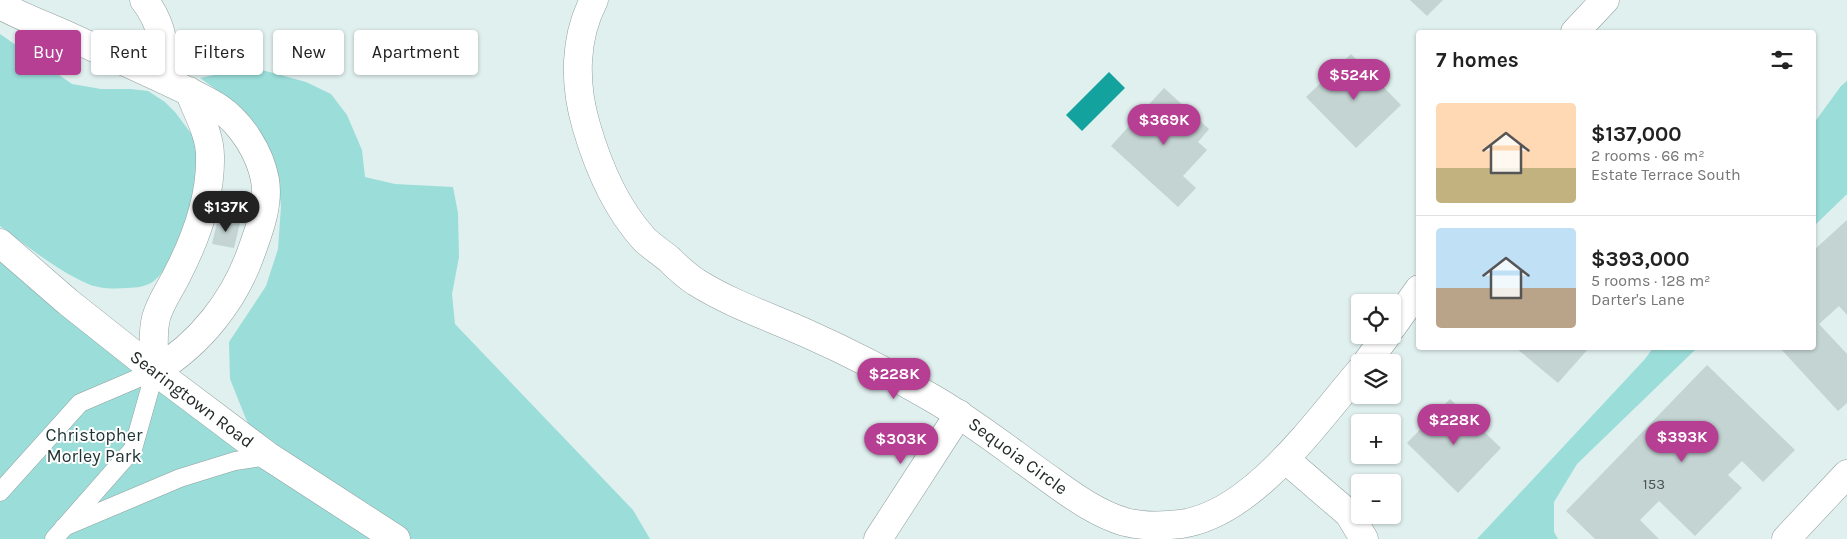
<!DOCTYPE html>
<html lang="en">
<head>
<meta charset="utf-8">
<style>
	:root { --surface:#fff; --page:#f2f2f2; --text:#222; --muted:#767676; --line:#e0e0e0; --accent:#b63e93 }
	body { margin:0; font-family:Karla,sans-serif; background:var(--page); color:var(--text); height:100vh; display:flex; flex-direction:column; font-size:19px; white-space:nowrap }
	* { box-sizing:border-box; margin:0 }
	p { font-size:16px; color:var(--muted) }
	.icon { flex:none; width:28px; height:28px; fill:none; stroke:currentColor; stroke-width:2; stroke-linecap:round; stroke-linejoin:round }
	.map { position:relative; flex:1; overflow:hidden }
	.details { position:absolute; left:1416px; top:30px; width:400px; height:320px; display:flex; flex-direction:column; background:var(--surface); border-radius:5px; box-shadow:0 1px 4px #0004 }
	.details>* { flex:none }
	.banner { position:absolute; left:15px; top:30px; width:475px; height:45px; display:flex; gap:10px }
	.buttons { position:absolute; left:1351px; top:294px; display:grid; gap:10px }
	.buttons a { display:grid; place-items:center; width:50px; height:50px; border-radius:5px; background:var(--surface); box-shadow:0 1px 4px #0004; font-size:25px }
	.price { position:absolute; translate:-50% -42px; padding:0 11px; border-radius:18px; background:var(--accent); color:#fff; font-size:16px; line-height:32px; filter:drop-shadow(0 1px 2px #0008) }
	.price::after { content:''; position:absolute; left:50%; top:30px; width:15px; height:11px; margin-left:-8px; background:inherit; clip-path:polygon(0 0,100% 0,50% 100%) }
	.price.current { background:#222; color:#fff }
	ul { padding:0; list-style:none }
	li { display:flex; align-items:center; gap:15px; height:125px; padding:0 20px }
	li+li { border-top:1px solid var(--line) }
	li span { display:grid; place-items:center; flex:none; width:140px; height:100px; border-radius:5px; color:#555 }
	li>.icon { margin-inline-start:auto }
	span .icon { width:60px; height:60px; fill:#fffc; stroke-width:1 }
	li b { font-size:21px }
	h2 { display:flex; justify-content:space-between; align-items:center; height:60px; padding:0 20px; font-size:21px }
	.tag { padding:0 18px; border-radius:5px; background:var(--surface); box-shadow:0 1px 4px #0004; font-size:18px; line-height:45px }
	.tag.current { background:var(--accent); color:#fff }
	.map>svg:first-child { display:block }
	.green { fill:#9addd9 }
	.water { fill:#13a29e }
	.building { fill:#c4d4d3 }
	.lines { fill:none; stroke-linecap:round; stroke-linejoin:round }
	.lane-casing { stroke:#91a09f; stroke-width:19 }
	.street-casing { stroke:#91a09f; stroke-width:29 }
	.primary-casing { stroke:#91a09f; stroke-width:29 }
	.lane { stroke:#fff; stroke-width:18 }
	.street { stroke:#fff; stroke-width:28 }
	.primary { stroke:#fff; stroke-width:28 }
	.labels { text-anchor:middle; stroke-width:4; stroke-linejoin:round; paint-order:stroke }
	.number-label { font-size:15px; fill:#4c5454 }
	.street-label { font-size:18px; fill:#242a29; stroke:#fff }
	.park-label { font-size:18px; fill:#1f3533; stroke:#fff }
</style>
</head>
<body>
<div class="map">
<svg width="1847" height="539" viewBox="0 0 1847 539">
	<rect width="100%" height="100%" fill="#e0f0ef"/>
	<g class="green">
		<path d="M0,34l72,50 29,5h30l17,2 17,11 10,10 21,28 8,17c-11,36 -17,76 -37,108 -12,19 -19,22 -40,23 -13,1 -29,1 -41,-5 -31,-14 -59,-37 -86,-57z"/>
		<path d="M251,67l55,15 25,12 16,21 15,35 3,27 30,7 58,3 5,26 1,44 -7,37 3,30 178,186 17,29h-650v-296l265,210 -19,-34 -16,-40 -1,-37 37,-56 12,-37 3,-43 -5,-35 -16,-34 -39,-44 -21,-15z"/>
		<path d="M1847,81v113l-33,32v-103l27,-37z"/>
		<path d="M1653,348h44l-120,116 -23,38v30l4,7h-81l168,-180z"/>
	</g>
	<path class="water" d="M1109,72l16,16 -43,43 -16,-16z"/>
	<g class="building">
		<path d="M1410,0h33l-16,16z"/>
		<path d="M1351,54l50,51 -45,43 -50,-51z"/>
		<path d="M1164,88l45,41 -11,13 9,8 -24,26 13,12 -18,19 -67,-61z"/>
		<path d="M218,218l22,5 -6,25 -22,-4z"/>
		<path d="M1847,220v95l-8,-9 -20,18 28,30v49l-9,8 -58,-63h34v-98z"/>
		<path d="M1516,348h73l-31,35z"/>
		<path d="M1707,365l88,85 -32,32 -21,-21 -14,14 14,13 -47,48 -36,-35 -19,19 19,19h-64l-29,-28z"/>
		<path d="M1450,399l51,49 -43,45 -51,-50z"/>
	</g>
	<g class="lines">
		<g class="lane-casing">
			<g id="lane">
				<path d="M0,492l80,-89 75,-32"/>
				<path d="M64,527l116,-49 55,-17 33,-5"/>
				<path d="M54,539l79,-90 22,-78"/>
			</g>
		</g>
		<g class="street-casing">
			<g id="street">
				<path d="M144,0c20,26 21,48 19,79"/>
				<path d="M594,0c-20,38 -20,84 -8,125 12,42 29,82 58,114 8,8 18,14 26,21 8,8 17,16 26,22 35,22 74,35 112,52 43,19 83,40 124,64 42,24 80,55 120,83 22,16 46,33 73,41 16,4 39,4 56,2 72,-10 134,-101 179,-153"/>
				<path d="M0,5c20,11 41,19 62,28 32,15 64,29 96,44 21,10 42,19 61,31 23,16 41,45 46,72 4,23 -5,48 -13,70 -17,50 -52,94 -97,121 -1,-17 -3,-36 1,-53 4,-16 15,-30 22,-45 18,-35 33,-77 32,-117 0,-22 -13,-44 -21,-65"/>
				<path d="M1575,32l30,-32"/>
				<path d="M1392,327l27,-38"/>
				<path d="M1367,362l20,-27"/>
				<path d="M1285,459l64,55 15,25"/>
				<path d="M878,539l81,-125"/>
				<path d="M1786,539l61,-65"/>
			</g>
		</g>
		<g class="primary-casing">
			<path id="primary" d="M0,243l68,59 87,69 113,85 128,83"/>
		</g>
		<use href="#lane" class="lane"/>
		<use href="#street" class="street"/>
		<use href="#primary" class="primary"/>
	</g>
	<g class="labels">
		<g class="number-label">
			<text x="1654" y="489">153</text>
		</g>
		<g class="street-label">
			<text transform="translate(192 399) rotate(37)" y="6">Searingtown Road</text>
			<text transform="translate(1018 456) rotate(36)" y="6">Sequoia Circle</text>
		</g>
		<g class="park-label">
			<text x="94" y="441">Christopher<tspan x="94" dy="21">Morley Park</tspan></text>
		</g>
	</g>
</svg>
<div class="buttons">
<a><svg class="icon" aria-label="locate" viewBox="0 0 24 24"><circle cx="12" cy="12" r="6"/><path d="M12 2v4M12 18v4M2 12h4M18 12h4"/></svg></a>
<a><svg class="icon" aria-label="layers" viewBox="0 0 24 24"><path d="M12 4l9 5-9 5-9-5zM3 14l9 5 9-5"/></svg></a>
<a>+</a>
<a>−</a>
</div>
<b class="price" style="left:1354px;top:101px">$524K</b>
<b class="price" style="left:1164px;top:146px">$369K</b>
<b class="price current" style="left:226px;top:233px">$137K</b>
<b class="price" style="left:894px;top:400px">$228K</b>
<b class="price" style="left:1454px;top:446px">$228K</b>
<b class="price" style="left:1682px;top:463px">$393K</b>
<b class="price" style="left:901px;top:465px">$303K</b>
<div class="banner">
<a class="tag current">Buy</a>
<a class="tag">Rent</a>
<a class="tag">Filters</a>
<a class="tag">New</a>
<a class="tag">Apartment</a>
</div>
<section class="details">
<h2>7 homes<svg class="icon" aria-label="filters" viewBox="0 0 24 24"><path d="M4 7h16M4 17h16"/><circle cx="9" cy="7" r="2"/><circle cx="15" cy="17" r="2"/></svg></h2>
<ul>
<li><span style="background:linear-gradient(#ffd9b3 65%,#c2b280 0)"><svg class="icon" aria-label="home" viewBox="0 0 24 24"><path d="M3 11l9-7 9 7M6 9v11h12V9"/></svg></span><div><b>$137,000</b><p>2 rooms · 66 m²</p><p>Estate Terrace South</p></div></li>
<li><span style="background:linear-gradient(#bfe0f5 60%,#b9a48a 0)"><svg class="icon" aria-label="home" viewBox="0 0 24 24"><path d="M3 11l9-7 9 7M6 9v11h12V9"/></svg></span><div><b>$393,000</b><p>5 rooms · 128 m²</p><p>Darter's Lane</p></div></li>
</ul>
</section>
</div>
</body>
</html>
